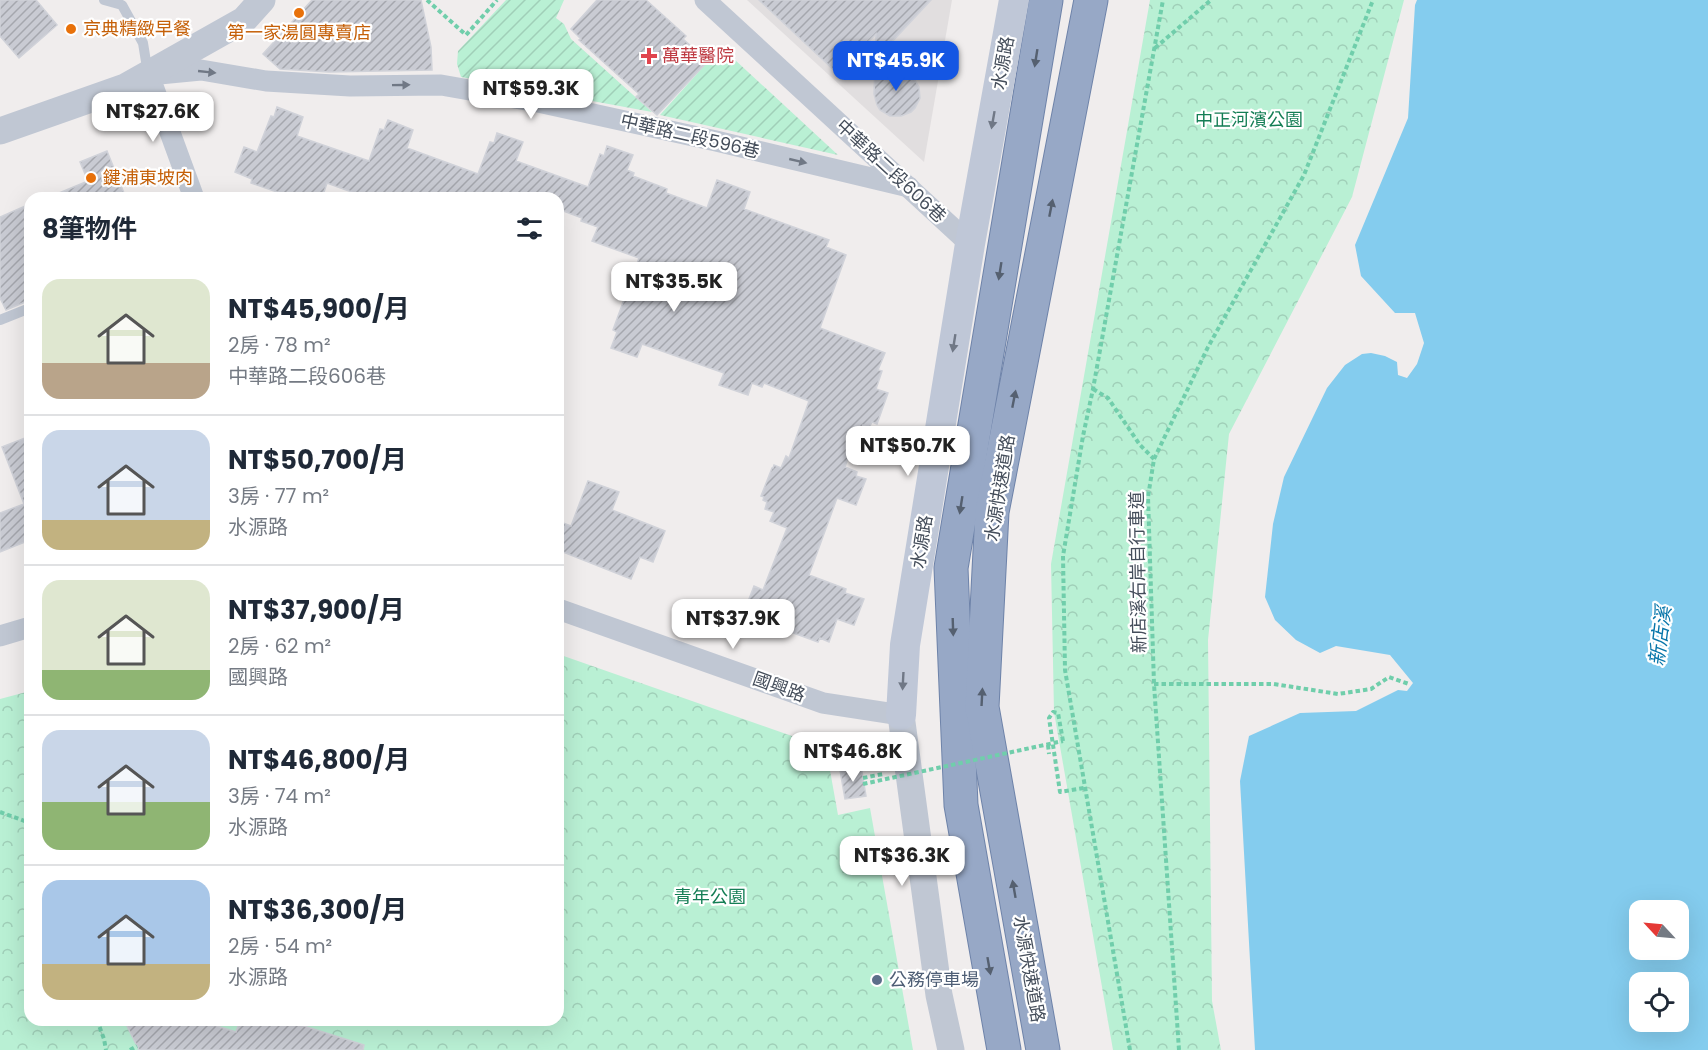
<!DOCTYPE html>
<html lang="zh-TW">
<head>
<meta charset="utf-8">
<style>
	:root { --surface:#fff; --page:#f2f2f3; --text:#1f2937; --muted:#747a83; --line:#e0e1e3; --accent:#1456e3 }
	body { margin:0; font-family:Poppins,"Noto Sans TC",sans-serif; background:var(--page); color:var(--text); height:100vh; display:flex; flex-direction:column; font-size:22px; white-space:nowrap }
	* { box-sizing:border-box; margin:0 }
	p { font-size:20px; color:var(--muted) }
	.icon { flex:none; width:33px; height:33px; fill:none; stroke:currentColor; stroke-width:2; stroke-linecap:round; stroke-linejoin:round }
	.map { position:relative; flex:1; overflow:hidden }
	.drawer { position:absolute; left:24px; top:192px; width:540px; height:834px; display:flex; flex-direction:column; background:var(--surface); border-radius:18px; box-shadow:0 6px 24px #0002 }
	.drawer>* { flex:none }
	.needle { width:39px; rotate:296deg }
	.tools { position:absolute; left:1629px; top:900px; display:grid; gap:12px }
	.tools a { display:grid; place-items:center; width:60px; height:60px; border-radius:12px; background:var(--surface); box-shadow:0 6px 24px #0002; font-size:30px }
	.price { position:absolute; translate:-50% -51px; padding:0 14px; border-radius:12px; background:#fff; color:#222; font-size:20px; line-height:39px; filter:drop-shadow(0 2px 3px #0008) }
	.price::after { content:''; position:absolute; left:50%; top:36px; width:18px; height:14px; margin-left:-9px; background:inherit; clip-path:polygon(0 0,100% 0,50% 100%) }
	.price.active { background:var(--accent); color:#fff }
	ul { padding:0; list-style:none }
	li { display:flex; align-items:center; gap:18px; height:150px; padding:0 18px }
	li+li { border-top:2px solid var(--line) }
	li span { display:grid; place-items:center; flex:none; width:168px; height:120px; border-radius:18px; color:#555 }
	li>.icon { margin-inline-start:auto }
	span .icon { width:72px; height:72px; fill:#fffc; stroke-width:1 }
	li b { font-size:26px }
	h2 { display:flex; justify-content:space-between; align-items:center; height:72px; padding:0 18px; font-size:26px }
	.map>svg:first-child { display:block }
	.education { fill:#e1dedf }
	.park { fill:url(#park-crowns) }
	.garden { fill:url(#garden-furrows) }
	.water { fill:#84ccee; fill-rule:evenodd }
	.building { fill:url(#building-hatch); stroke:#d0d2d9; stroke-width:1.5 }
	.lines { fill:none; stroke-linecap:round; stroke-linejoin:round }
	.trunk-casing { stroke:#6e83a9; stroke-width:35 }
	.path { stroke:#70ceab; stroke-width:4; stroke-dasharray:4.5 3; stroke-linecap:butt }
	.service { stroke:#c0c7d3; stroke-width:10 }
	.minor { stroke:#c0c7d3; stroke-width:21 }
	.tertiary { stroke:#c0c7d3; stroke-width:27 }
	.secondary { stroke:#bfc7d7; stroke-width:30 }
	.trunk { stroke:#97a8c6; stroke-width:33 }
	.path-bridge { stroke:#70ceab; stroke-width:4; stroke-dasharray:4.5 3; stroke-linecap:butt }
	.oneway { fill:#556070 }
	.oneway2 { fill:#707885 }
	.oneway3 { fill:#707886 }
	.food-dot { fill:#e8710a; stroke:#fff; stroke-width:2 }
	.health-dot { fill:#e0444e; stroke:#fff; stroke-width:2 }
	.service-dot { fill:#5c6f8a; stroke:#fff; stroke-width:2 }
	.labels { text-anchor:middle; stroke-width:4.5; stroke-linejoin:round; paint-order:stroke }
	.food-label { font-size:18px; fill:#c56008; stroke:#fff; text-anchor:start }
	.health-label { font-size:18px; fill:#be3a42; stroke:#fff; text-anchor:start }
	.street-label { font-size:18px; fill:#454e5b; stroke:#fff }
	.park-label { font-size:18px; fill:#147e55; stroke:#fff }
	.service-label { font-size:18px; fill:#4e5e75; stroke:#fff; text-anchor:start }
	.water-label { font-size:20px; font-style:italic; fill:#0876aa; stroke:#fff }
</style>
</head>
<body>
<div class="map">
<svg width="1708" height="1050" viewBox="0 0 1708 1050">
	<defs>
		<pattern id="park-crowns" width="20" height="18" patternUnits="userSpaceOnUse" patternTransform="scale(1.5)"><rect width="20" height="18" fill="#b9f0d4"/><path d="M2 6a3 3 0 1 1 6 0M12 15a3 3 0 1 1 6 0" fill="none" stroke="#a0cfb8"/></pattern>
		<pattern id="garden-furrows" width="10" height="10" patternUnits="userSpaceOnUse" patternTransform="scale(1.5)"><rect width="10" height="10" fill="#b9f0d4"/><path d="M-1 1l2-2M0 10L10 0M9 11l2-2" fill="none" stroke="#a0cfb8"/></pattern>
		<pattern id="building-hatch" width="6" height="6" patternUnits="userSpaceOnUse" patternTransform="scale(1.5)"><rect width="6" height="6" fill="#c9cbd3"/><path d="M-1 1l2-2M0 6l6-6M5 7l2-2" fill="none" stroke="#a5a7ae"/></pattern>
	</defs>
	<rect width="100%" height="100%" fill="#f0eded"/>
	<path class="education" d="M747,0h205l-28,162z"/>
	<g class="park">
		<path d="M1150,0h254l-52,197 -123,237 -21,206 4,361 9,49h-108l-59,-338 -3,-148z"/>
		<path d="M558,654l268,94 12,67 32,-7 43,242h-913v-351l30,-8v329h528z"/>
	</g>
	<g class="garden">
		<path d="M506,0h58l-8,18 8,6 7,15 81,73 -191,-35 -4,-13 1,-13z"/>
		<path d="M721,47l117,108 -178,-40z"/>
	</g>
	<path class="water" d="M1417,0h291v1050h-453l-15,-269 9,-45 51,-23 56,-2 42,-21 9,1 6,-8 -23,-28 -54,-9 -16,7 -24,-13 -21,-20 -10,-23 8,-73 11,-47 43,-89 18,-23 17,-11 9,-1 14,3 12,6 1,13 9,3 10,-14 7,-21 -9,-30h-20l-34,-37 -6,-31 53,-127 7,-113zM1640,910h38v40h-38zM1640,982h38v40h-38z"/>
	<g class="building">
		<path d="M0,0h36l21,25 -38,33 -19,-22z"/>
		<path d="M312,0h109l10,47 1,23 -103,2 -49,-3 -17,-15z"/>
		<path d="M597,0h49l40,36 -3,3 25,22 -51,54 -21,-18 3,-3 -60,-54 2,-1 -10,-10z"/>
		<path d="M759,0h172l-56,60 1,-26 -39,39z"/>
		<path d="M875,67l29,5 9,5 6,10 1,11 -5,10 -4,4 -10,4h-11l-10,-6 -3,-5 -3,-11z"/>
		<path d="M277,107l26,10 -6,19 72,25 11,-32 4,1 4,-10 25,10 -6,18 71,26 12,-32 4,1 3,-10 26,9 -7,19 72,26 12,-33 4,2 3,-10 26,9 -6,15 7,3 -1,3 34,13 -1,4 41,15 10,-28 33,12 -6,17 85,31 -3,7 20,8 -26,73 65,25 -7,17 4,1 -6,18 12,4 -11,31 -5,-2 -3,6 -6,-3 -1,4 -4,-1 -13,39 12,5 -1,4 10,3 -10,26 -19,-7 -28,77 37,14 -1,4 19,6 -10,26 -17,-6 -8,23 -9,-4 -2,4 -57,-21 1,-3 -18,-6 10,-26 9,4 24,-62 -17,-7 4,-9 -9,-3 2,-7 -4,-2 1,-3 -3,-1 11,-28h1l1,-3 7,3 5,-12 3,2 20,-57 -45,-18 -2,4 -10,-4 -4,12 -29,-10 5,-12 -82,-29 -5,13 -26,-9 6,-16 -4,-2 26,-72 -47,-17 6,-14 -17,-6 1,-3 -24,-9v-11h-190l-41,-15 -5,15h-28l-43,-15 1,-4 -17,-7 9,-25 13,5 14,-36 3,1z"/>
		<path d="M107,151l19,47h-79l41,-17 -8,-19z"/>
		<path d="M30,204v96l-24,10 -6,-12v-81z"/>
		<path d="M30,436v104l-30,12v-39l24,-9 -22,-57z"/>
		<path d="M588,481l31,11 -7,18 53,21 -12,31 -13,-5 -9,22 -73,-29v-29l13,5z"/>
		<path d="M861,766l5,30 -21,3 -5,-29z"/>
		<path d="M124,1020h74l38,12 4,-12h45l79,25 -1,5h-224z"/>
	</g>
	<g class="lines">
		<g class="trunk-casing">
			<g id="trunk">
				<path d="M1004,1050l-43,-245 -10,-237 95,-568"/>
				<path d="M1043,1050l-61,-343 10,-195 99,-512"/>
			</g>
		</g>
		<g class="path">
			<path d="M427,0l39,35 31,-35"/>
			<path d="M1155,48l56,-48"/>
			<path d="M1093,389l15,9 32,47 14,14"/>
			<path d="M1154,684h120l64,10 33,-5 18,-12 20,7"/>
			<path d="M1063,741l-5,-28 -5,-1 -4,6 11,74 24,-4"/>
			<path d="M841,764l-1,-4h41"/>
			<path d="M863,778l20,-4"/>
			<path d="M0,812l30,11"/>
			<path d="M97,1020l7,19 2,11"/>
			<path d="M130,1050l7,-4"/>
			<path d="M1130,1050l-65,-380 -2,-114 20,-120 10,-47 70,-389"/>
			<path d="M1179,1050l-25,-366 -6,-187 6,-38 54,-112 96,-172 69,-175"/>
		</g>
		<g class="service">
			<path d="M104,0l18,5 21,38 5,31"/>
			<path d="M0,320l30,-12"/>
		</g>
		<g class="minor">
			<path d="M705,0l265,244"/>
			<path d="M194,198l-45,-123 52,-5 65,11 84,5 91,-1 97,17 178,39 193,46"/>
			<path d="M558,609l265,94 78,12"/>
			<path d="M0,636l30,-9"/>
		</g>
		<g class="tertiary">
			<path d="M0,131l125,-44 119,-67 18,-20"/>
			<path d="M901,715l38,280 12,55"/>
		</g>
		<path class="secondary" d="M901,715l4,-70 65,-401 44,-244"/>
		<use href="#trunk" class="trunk"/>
		<g class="path-bridge">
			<path d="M1048,745l1,9"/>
			<path d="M863,784l200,-43"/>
		</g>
	</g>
	<defs><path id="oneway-solid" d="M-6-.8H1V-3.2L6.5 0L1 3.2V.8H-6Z" transform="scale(1.5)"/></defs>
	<g class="oneway">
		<use href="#oneway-solid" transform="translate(1036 58) rotate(99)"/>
		<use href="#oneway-solid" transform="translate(1051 208) rotate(-79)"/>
		<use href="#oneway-solid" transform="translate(1000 271) rotate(99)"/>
		<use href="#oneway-solid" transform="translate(1014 399) rotate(-79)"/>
		<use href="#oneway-solid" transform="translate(961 505) rotate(99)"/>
		<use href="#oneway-solid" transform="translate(953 627) rotate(88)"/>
		<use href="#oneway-solid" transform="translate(982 697) rotate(-87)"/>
		<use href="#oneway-solid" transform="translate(1014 889) rotate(-100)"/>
		<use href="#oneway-solid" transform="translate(989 966) rotate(80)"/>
	</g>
	<g class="oneway2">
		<use href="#oneway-solid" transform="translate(207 72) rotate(6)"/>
		<use href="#oneway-solid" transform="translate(401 85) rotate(-1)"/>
		<use href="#oneway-solid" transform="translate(798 161) rotate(13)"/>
	</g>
	<g class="oneway3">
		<use href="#oneway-solid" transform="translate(993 120) rotate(100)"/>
		<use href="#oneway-solid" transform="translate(954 343) rotate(99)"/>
		<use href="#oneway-solid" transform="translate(903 681) rotate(93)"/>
	</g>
	<g class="food-dot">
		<circle cx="299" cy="13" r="6"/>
		<circle cx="71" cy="29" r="6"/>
		<circle cx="91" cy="178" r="6"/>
	</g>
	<path class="health-dot" d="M646 47h6v6h6v6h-6v6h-6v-6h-6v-6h6z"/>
	<circle class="service-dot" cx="877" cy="980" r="6"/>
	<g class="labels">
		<g class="food-label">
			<text x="83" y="35">京典精緻早餐</text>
			<text x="299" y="39" text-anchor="middle">第一家湯圓專賣店</text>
			<text x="103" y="184">鍵浦東坡肉</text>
		</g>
		<g class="health-label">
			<text x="662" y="62">萬華醫院</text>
		</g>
		<g class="street-label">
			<text transform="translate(1003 63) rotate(-80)" y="6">水源路</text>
			<text transform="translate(690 136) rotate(13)" y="6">中華路二段596巷</text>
			<text transform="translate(891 171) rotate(43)" y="6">中華路二段606巷</text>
			<text transform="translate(1000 488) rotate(-81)" y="6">水源快速道路</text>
			<text transform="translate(922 542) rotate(-81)" y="6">水源路</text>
			<text transform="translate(1138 572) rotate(-91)" y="6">新店溪右岸自行車道</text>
			<text transform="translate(779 687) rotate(20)" y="6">國興路</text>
			<text transform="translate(1029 969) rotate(80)" y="6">水源快速道路</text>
		</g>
		<g class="park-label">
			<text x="1249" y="126">中正河濱公園</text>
			<text x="710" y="903">青年公園</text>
		</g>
		<g class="service-label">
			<text x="889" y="986">公務停車場</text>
		</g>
		<g class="water-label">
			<text transform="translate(1660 636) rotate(-83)" y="7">新店溪</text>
		</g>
	</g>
</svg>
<div class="tools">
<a><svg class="needle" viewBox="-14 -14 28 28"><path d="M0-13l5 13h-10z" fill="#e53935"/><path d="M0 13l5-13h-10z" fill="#747a83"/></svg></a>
<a><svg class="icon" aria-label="locate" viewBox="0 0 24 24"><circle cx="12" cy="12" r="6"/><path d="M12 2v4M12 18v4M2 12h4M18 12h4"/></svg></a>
</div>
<b class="price active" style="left:896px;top:92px">NT$45.9K</b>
<b class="price" style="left:531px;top:120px">NT$59.3K</b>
<b class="price" style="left:153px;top:143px">NT$27.6K</b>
<b class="price" style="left:674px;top:313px">NT$35.5K</b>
<b class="price" style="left:908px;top:477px">NT$50.7K</b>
<b class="price" style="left:733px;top:650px">NT$37.9K</b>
<b class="price" style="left:853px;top:783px">NT$46.8K</b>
<b class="price" style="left:902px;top:887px">NT$36.3K</b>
<section class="drawer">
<h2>8筆物件<svg class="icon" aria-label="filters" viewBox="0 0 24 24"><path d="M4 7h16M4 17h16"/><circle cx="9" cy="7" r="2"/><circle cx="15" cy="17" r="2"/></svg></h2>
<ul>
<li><span style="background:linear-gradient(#dfe7d0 70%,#b9a48a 0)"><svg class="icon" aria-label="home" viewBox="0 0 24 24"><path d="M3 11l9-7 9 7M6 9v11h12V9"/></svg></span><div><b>NT$45,900/月</b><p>2房 · 78 m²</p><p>中華路二段606巷</p></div></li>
<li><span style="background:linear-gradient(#c9d6e8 75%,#c2b280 0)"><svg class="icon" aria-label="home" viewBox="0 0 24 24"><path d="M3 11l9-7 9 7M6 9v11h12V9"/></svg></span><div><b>NT$50,700/月</b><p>3房 · 77 m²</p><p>水源路</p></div></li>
<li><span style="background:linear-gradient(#dfe7d0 75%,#8fb573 0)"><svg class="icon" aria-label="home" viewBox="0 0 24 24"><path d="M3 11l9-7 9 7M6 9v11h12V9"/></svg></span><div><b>NT$37,900/月</b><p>2房 · 62 m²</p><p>國興路</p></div></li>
<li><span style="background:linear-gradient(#c9d6e8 60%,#8fb573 0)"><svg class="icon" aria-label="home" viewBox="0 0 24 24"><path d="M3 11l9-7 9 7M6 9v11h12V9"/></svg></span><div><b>NT$46,800/月</b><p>3房 · 74 m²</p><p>水源路</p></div></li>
<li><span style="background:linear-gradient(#a9c7e8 70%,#c2b280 0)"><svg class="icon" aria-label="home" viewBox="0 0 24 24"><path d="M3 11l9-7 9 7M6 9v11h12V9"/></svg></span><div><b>NT$36,300/月</b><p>2房 · 54 m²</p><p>水源路</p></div></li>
</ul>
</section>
</div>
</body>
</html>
